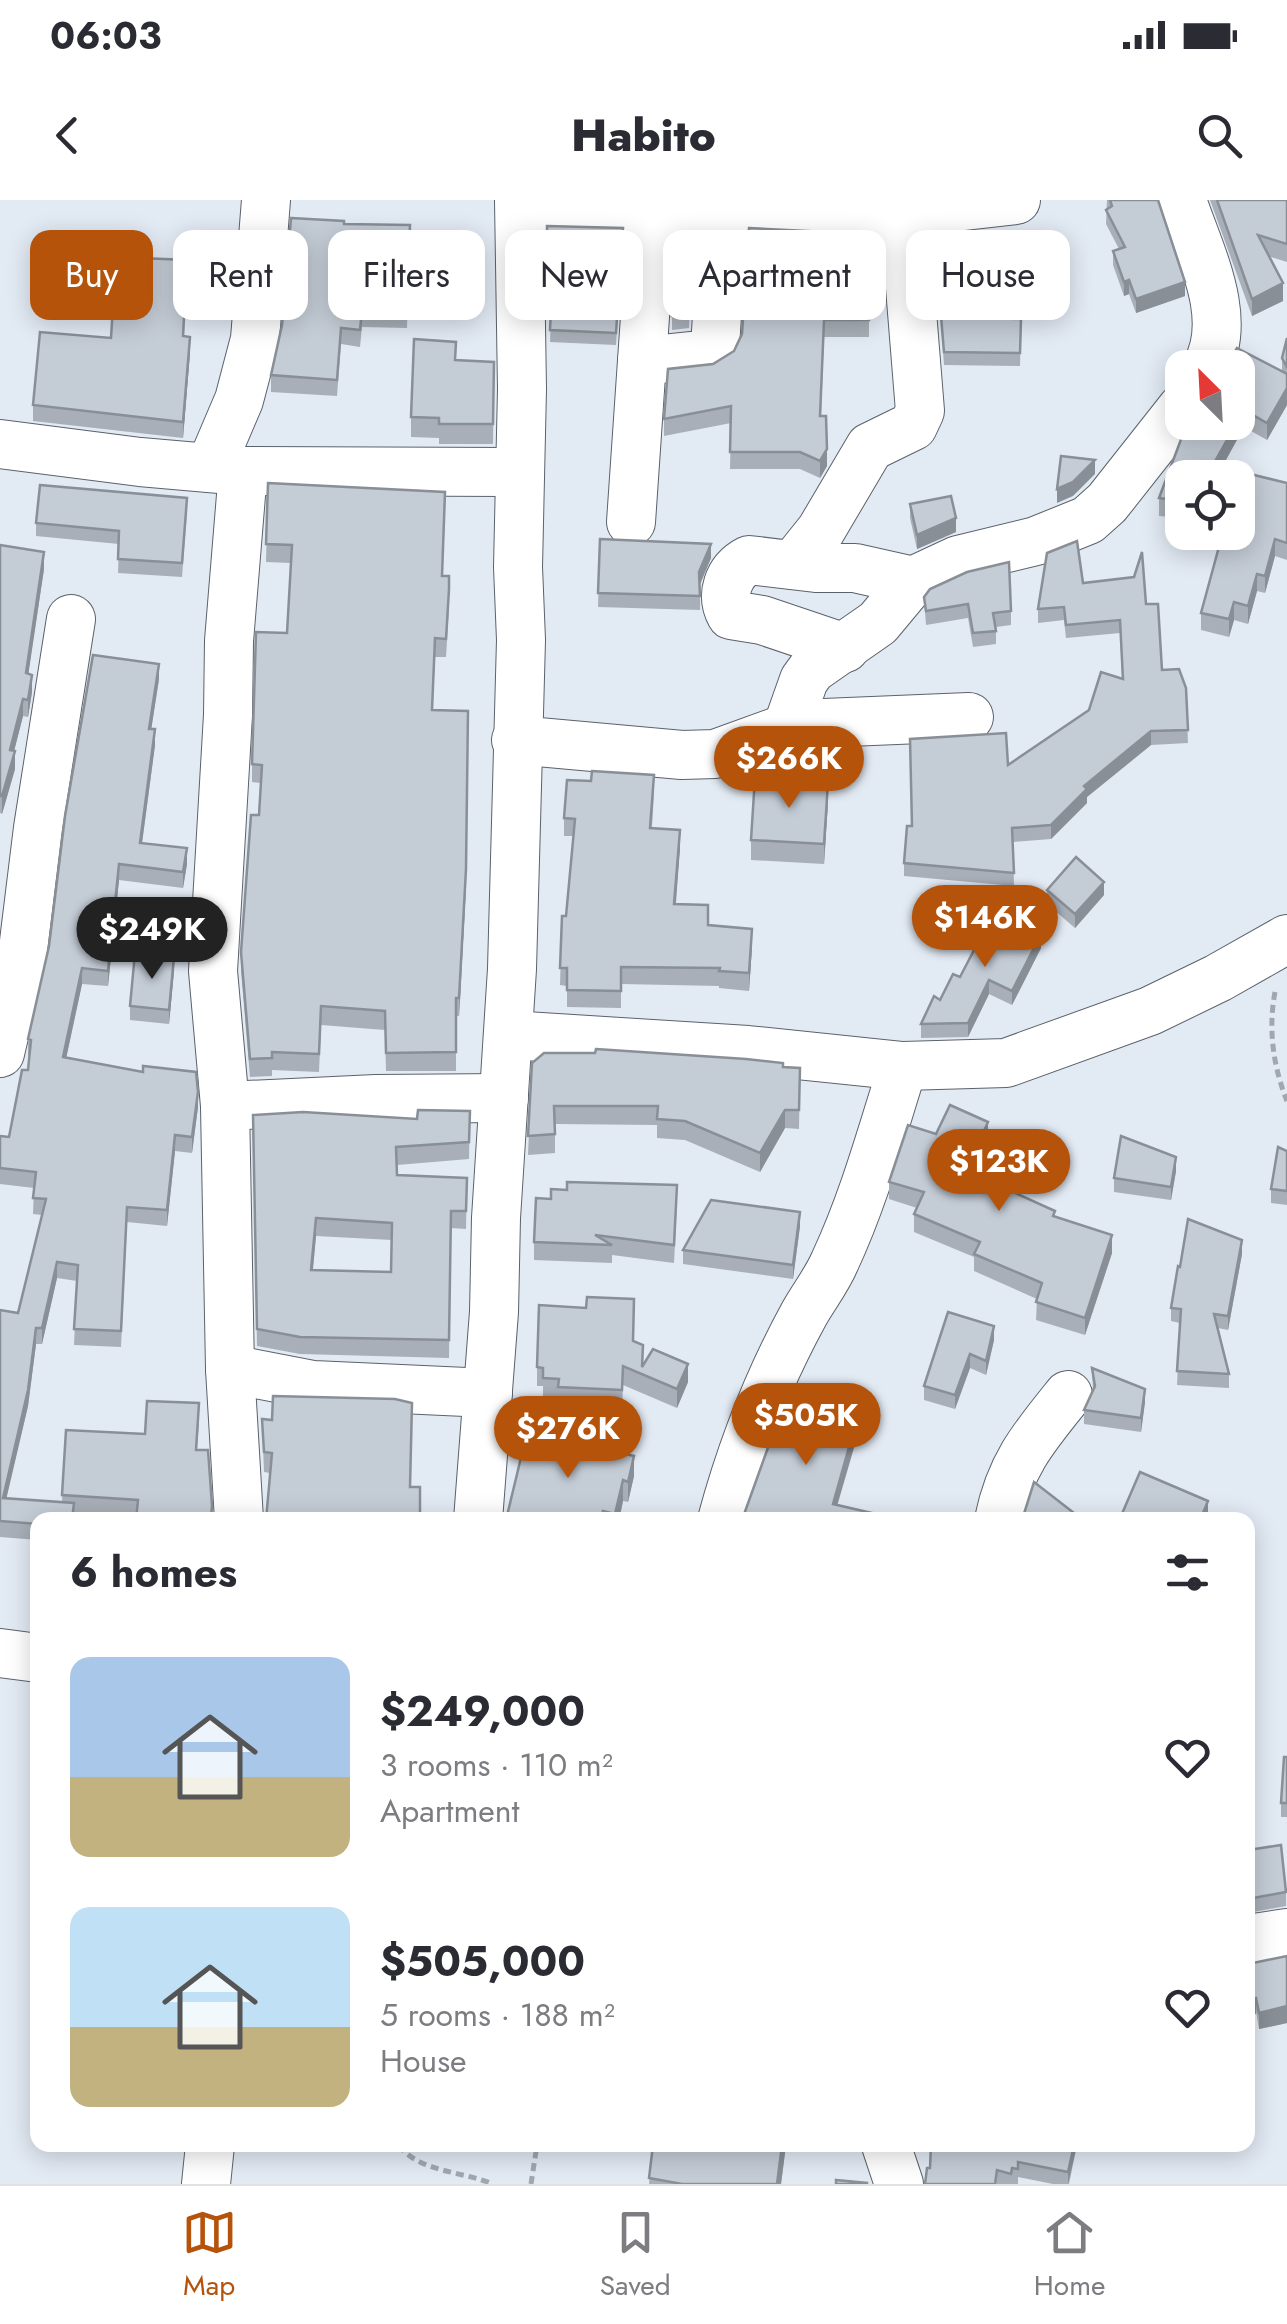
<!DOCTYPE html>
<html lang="en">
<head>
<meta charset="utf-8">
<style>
	:root { --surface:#fff; --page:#f7f7f7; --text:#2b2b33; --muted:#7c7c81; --line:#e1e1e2; --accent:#b45309 }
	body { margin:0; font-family:Jost,sans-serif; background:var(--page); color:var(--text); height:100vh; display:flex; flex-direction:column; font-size:38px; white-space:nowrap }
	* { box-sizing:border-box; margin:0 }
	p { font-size:32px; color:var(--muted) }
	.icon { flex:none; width:55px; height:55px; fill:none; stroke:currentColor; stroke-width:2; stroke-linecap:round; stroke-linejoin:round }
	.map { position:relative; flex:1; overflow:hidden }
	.side { position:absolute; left:30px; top:1312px; width:1225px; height:640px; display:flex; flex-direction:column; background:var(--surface); border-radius:20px; box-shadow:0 5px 25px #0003 }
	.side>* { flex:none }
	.top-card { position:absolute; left:30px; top:30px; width:1228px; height:90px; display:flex; gap:20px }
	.needle { width:65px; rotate:336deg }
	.buttons { position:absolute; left:1165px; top:150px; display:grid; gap:20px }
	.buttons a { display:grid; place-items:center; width:90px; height:90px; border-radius:20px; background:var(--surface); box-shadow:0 5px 25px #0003; font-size:50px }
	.price { position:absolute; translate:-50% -85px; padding:0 22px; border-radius:35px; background:var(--accent); color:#fff; font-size:32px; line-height:65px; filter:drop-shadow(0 2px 5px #0008) }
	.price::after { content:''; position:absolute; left:50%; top:60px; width:30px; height:22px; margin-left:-15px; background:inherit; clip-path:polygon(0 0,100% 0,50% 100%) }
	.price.current { background:#222; color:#fff }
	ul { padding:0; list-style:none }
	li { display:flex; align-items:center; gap:30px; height:250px; padding:0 40px }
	li span { display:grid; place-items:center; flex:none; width:280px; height:200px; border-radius:20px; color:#555 }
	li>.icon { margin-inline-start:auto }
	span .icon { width:120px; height:120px; fill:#fffc; stroke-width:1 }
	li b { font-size:42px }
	h2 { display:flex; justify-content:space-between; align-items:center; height:120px; padding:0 40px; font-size:42px }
	.chip { padding:0 35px; border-radius:20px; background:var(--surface); box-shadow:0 5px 25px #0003; font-size:35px; line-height:90px }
	.chip.current { background:var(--accent); color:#fff }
	.status { display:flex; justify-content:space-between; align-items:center; height:70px; padding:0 50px; background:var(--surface); direction:ltr }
	.status svg { height:28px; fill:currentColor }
	header { display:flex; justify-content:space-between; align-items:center; height:130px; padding:0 40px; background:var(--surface); font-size:45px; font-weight:800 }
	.tabs { display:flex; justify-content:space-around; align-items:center; height:140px; border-top:2px solid var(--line); background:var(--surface); font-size:28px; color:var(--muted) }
	.tabs a { display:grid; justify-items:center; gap:5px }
	.tabs .current { color:var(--accent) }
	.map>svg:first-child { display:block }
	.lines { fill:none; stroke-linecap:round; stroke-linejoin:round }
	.minor-casing { stroke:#5b626b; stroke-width:50 }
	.path { stroke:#a0a7af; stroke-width:5; stroke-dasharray:8 5; stroke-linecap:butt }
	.minor { stroke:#fff; stroke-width:48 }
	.wall { fill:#a9afb8; fill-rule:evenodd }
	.shaded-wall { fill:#898f96 }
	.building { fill:#c4ccd6; stroke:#898f96; stroke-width:2.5; fill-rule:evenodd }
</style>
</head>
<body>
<div class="status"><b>06:03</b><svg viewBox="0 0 49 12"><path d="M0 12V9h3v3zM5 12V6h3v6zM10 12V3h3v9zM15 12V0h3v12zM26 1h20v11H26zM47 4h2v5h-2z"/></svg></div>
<header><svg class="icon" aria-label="back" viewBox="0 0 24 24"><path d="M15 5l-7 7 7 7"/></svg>Habito<svg class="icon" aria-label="search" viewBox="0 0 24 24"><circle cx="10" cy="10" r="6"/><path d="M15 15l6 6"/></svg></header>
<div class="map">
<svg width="1287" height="1984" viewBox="0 0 1287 1984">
	<rect width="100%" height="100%" fill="#e2eaf4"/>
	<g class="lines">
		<g class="minor-casing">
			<g id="minor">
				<path d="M1182,0c16,50 53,117 24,168"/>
				<path d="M520,10l157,3 146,9 193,-22"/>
				<path d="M642,161l67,-7 6,-6 8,-131"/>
				<path d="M0,244l140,18 103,9 277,1"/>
				<path d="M210,268l29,-68 16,-61 11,-139"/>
				<path d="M631,322l21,-308"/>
				<path d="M793,365l28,-35 49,-83 43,-21 7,-15 -16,-198"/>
				<path d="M845,448l-83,-28 -31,-5c-11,-20 -3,-44 18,-55l67,8h39l58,13"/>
				<path d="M787,528l17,-48 8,-11 66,-46 35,-42 45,-21 78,-19 52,-21 19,-17 75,-95"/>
				<path d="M516,540l166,15 33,-1 72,-26 37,-5 145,-6"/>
				<path d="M509,835l239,15 155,16 103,-3 144,-52 68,-33 69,-39"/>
				<path d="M0,853l22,-95 16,-130 33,-209"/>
				<path d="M225,906l151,-7 128,-1"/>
				<path d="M230,1169l83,16 175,8"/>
				<path d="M239,1320l-9,-151 -5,-263 -12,-135 15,-256 1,-74 14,-170"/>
				<path d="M478,1320l16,-208 2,-94 16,-249 9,-329 -3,-73 4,-178 -3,-189"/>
				<path d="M722,1320c19,-70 47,-142 82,-206 10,-18 23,-34 31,-53 29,-62 47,-129 68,-195"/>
				<path d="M999,1320c11,-55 35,-83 69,-125"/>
				<path d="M0,1453l38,5"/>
				<path d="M1248,1739l39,-6"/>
				<path d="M886,1945l13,39"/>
				<path d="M206,1984l4,-39"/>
			</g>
		</g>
		<g class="path">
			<path d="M1275,792c-7,37 -2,74 12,109"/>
			<path d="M399,1945c19,27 63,26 94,39"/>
			<path d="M531,1984l6,-39"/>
		</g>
		<use href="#minor" class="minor"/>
	</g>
	<g class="wall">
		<path d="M1107,0h51l27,96 -49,17 -7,-19 -5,2 -11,-31v-14l6,-2 -13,-25z"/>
		<path d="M1210,0h77v62l-19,-6 15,45 -31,15z"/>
		<path d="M344,24l66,1 -3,103 -45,-1 -2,20 -19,-3 -4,52 -66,-4v-17z"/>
		<path d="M547,26l76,13 -7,106 -66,-3 3,-80h-6z"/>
		<path d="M826,38l57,43v16h-14v40h-45l-3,79 6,50 -7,12 -20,-9h-70l1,-46 -67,13v-17l49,-55 21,-13z"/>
		<path d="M693,53l-4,75 -17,2v-14z"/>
		<path d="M937,68l54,50 30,1 -1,47 -76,-1z"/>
		<path d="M187,76l-3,60 6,17 -7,85 -150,-17v-16z"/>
		<path d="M1287,138v67l-20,35 -23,-13 -22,40 65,16v77l-12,-4 -10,37 -8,-2 -9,33 -14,-4 -5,17 -28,-7v-17l37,-81v-54h-56v40l-23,-2v-18l79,-130 44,4v-14z"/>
		<path d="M456,160l38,2 -1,82h-54v-6l-28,-1v-20z"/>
		<path d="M268,283l174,93 7,32 -3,49h-11l-3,53 34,177 -7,129h-3v55h-70l-1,-41 -64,-5 -2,47 -47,-2v6l-22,1 -9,-106v-19l18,-137 2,-32 -9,-1v-18l35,-131 4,-70 -25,-1z"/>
		<path d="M910,304l46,28 -39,17 -7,-31z"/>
		<path d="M187,312l-5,65 -64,-4 1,-29 -83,-8v-13z"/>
		<path d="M600,339l111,19 -11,27v25l-102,-3z"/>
		<path d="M0,345l44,24 -16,105 4,18 -4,25 -5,-1 -9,35 1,18 -13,45 -2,-1z"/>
		<path d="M1083,383l63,21 16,66 24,18 2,55 -37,2 -64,52v6l-36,36 -38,3 1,44 -110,-10v-13l8,-37 96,-61 81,-55 33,-31 -2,-46 -54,5 -2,-18 -26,3v-14z"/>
		<path d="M924,397l87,14v14l-15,2v17l-23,3 -5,-29 -42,7z"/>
		<path d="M159,479l-8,50 4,16 -13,98 45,21 -4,24 -64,-8 -11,106 -26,-2 -16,74 132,49 -6,46 -17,-2 -8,75 -40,-4 -6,125 -47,-2 3,-64 -20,-3 -15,66h-6l-8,62 -22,92 56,4 4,-72 79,4 54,-12 -2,28 15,70 -76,-1 -62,-5v6h-36v20l-38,-3v-227l18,3 24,-98 -9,-1 1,-26 -34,-4v-48l9,1 19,-67 1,-15h-1v-16z"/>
		<path d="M654,593l-2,35 28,20 -4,56 32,21 44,21 -3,45 -30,-3v-2l-98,-2v24l-54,-1v-21l-7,-1 2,-69h4l7,-80h-9v-18z"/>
		<path d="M828,602l-4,62 -73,-4v-20z"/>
		<path d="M1047,690l57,5 -29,33 -28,-24z"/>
		<path d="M1041,748l-29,57 -23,-11 -21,43 -47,1v-14l39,-47z"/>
		<path d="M174,771l-5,53 -39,-4v-14z"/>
		<path d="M532,863l268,5 -1,61 -14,-1 -25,44 -75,-32 -28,-2v-13l-102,-1v29l-27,2z"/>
		<path d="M470,911l-1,48 -72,6v10l70,3 -1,51 -15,-1 -2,130 -149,-4 -43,-8 -4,-231 164,4zM316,1036l76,4 -1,32 -78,-2z"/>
		<path d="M936,934l52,5 -10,24 30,27 104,63 -27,82 -49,-15 1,-21 -63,-28v-14l-60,-25v-18l3,-6 -28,-9v-17z"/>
		<path d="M1287,951v54l-16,-2v-14z"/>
		<path d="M1176,971l-5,29 -57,-8v-14z"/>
		<path d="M677,1003l-3,60 -62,-8v8l-78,-3v-18z"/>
		<path d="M800,1026l-7,53 -110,-15v-14z"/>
		<path d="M1242,1054l-14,76 -10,-2 11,46v14l-52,-3 3,-62 -9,-2v-13l9,-41z"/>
		<path d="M994,1126v14l-8,35 -16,-7 -15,41 -31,-9v-14z"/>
		<path d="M634,1141l9,25 45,16 -11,26 -54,-23 -1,24 -64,-3v-9h-15v-11h-6v-19z"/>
		<path d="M1092,1168l53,34 -4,30 -57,-8v-14l9,-20z"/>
		<path d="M262,1219l148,68h10v33h-154l4,-47 -6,-1z"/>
		<path d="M634,1276l-6,26 -5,-1 -4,19h-113z"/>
		<path d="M1287,1557v60h-6v-14z"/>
		<path d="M1248,1650l38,42v14l-38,7z"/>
		<path d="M1287,1756v67l-28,6 -11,-65z"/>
		<path d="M653,1945h133l-5,39h-132z"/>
		<path d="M931,1945h146l-8,39h-16l-35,-7v7h-93l5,-16z"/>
	</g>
	<g class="shaded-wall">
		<path d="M1129,80v14l-5,2v-14z"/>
		<path d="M1185,82v14l-49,17v-14z"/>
		<path d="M1283,83v18l-31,15v-17z"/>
		<path d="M190,137v16l-7,85v-16z"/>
		<path d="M1287,188v17l-20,35v-17z"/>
		<path d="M1244,210v17l-28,51 -3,-13z"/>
		<path d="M827,249v17l-7,12v-17z"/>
		<path d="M1095,260v14l-22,22 -16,7v-14z"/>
		<path d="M956,318v14l-39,17v-14z"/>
		<path d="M1275,339v17l-10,37v-17z"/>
		<path d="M711,344v14l-12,28v-14z"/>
		<path d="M44,352v17l-18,121v-17z"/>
		<path d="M1257,374v17l-9,33v-18z"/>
		<path d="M1234,402v18l-5,17v-18z"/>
		<path d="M159,464v15l-10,65v-15z"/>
		<path d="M32,475v17l-4,25v-17z"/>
		<path d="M23,499v17l-13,51v-17z"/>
		<path d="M468,511l-2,176 -7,129v-18z"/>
		<path d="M155,529v16l-15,113v-15z"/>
		<path d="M1151,531v14l-64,52v6l-36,36v-14l33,-39z"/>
		<path d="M15,551v18l-13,45v-18z"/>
		<path d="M828,582v20l-4,62v-20z"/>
		<path d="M680,630v18l-6,74v-18z"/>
		<path d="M187,648v16l-4,24v-16z"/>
		<path d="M119,664v16l-11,106v-15z"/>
		<path d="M1104,682v13l-29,33v-14z"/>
		<path d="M752,729v17l-3,45v-18z"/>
		<path d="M1041,734v14l-29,57v-14z"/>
		<path d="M174,757v14l-5,53v-14z"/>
		<path d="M82,768v16l-19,89v-16z"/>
		<path d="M989,780v14l-21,43v-14z"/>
		<path d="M198,892v15l-6,46v-16z"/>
		<path d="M785,910v18l-25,44v-19z"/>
		<path d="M988,922v17l-17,38v-17z"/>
		<path d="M175,935v16l-8,75v-16z"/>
		<path d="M1176,957v14l-5,29v-13z"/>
		<path d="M800,1012v14l-7,53v-14z"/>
		<path d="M316,1018v18l-5,51v-17z"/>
		<path d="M1112,1035v18l-27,82v-17z"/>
		<path d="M1242,1040v14l-14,76v-14z"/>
		<path d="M57,1062v16l-15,66v-16z"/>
		<path d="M994,1126v14l-8,35v-14z"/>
		<path d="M36,1128v16l-8,62 -25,107v-15z"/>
		<path d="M970,1154v14l-15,41v-14z"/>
		<path d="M688,1164v18l-11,26v-19z"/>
		<path d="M1145,1189v13l-4,30v-14z"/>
		<path d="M858,1215v19l-25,86v-16z"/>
		<path d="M634,1256v20l-6,26v-20z"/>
		<path d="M623,1280v21l-4,19h-4z"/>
		<path d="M1208,1301v14l-2,5h-6z"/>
		<path d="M1253,1500v14l-5,17v-14z"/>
		<path d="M1256,1798v16l-8,2v-16z"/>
		<path d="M1287,1806v17l-28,6v-16z"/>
		<path d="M782,1945h4l-5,39h-4z"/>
		<path d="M1074,1945h3l-9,39v-12z"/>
	</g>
	<g class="building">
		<path d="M1110,0h48l27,82 -49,17 -7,-19 -5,2 -11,-31 12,-4 -19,-37 6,-4z"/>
		<path d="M1217,0h70v44l-29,-9 25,48 -31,16z"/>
		<path d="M291,18l53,3v3l66,1 -3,87 -45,-1 -2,19 -19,-2 -4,52 -66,-5 11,-50z"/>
		<path d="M547,26l76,2 -7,105 -66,-3 4,-80h-7z"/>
		<path d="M749,28l77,4v6l55,13 2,30h-14v39h-45l-4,96h6l1,33 -7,12 -20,-9h-70l1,-46 -67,13 4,-50 45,-5 21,-13 8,-17z"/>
		<path d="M677,39h16l-4,76 -17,1z"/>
		<path d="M116,57l71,3 -4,76 7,1 -7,85 -150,-17 7,-73 71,6z"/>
		<path d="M991,67v51l30,1 -1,34 -76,-1 -7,-84z"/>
		<path d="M1287,138v29l-5,-9z"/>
		<path d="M414,139l42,3 -1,18 39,2 -1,62h-54v-6l-28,-1z"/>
		<path d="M1237,148l50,26v14l-20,35 -23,-13 -6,11v-53h-12z"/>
		<path d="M1192,222h45l-24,43 74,18v60l-12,-4 -10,37 -8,-2 -9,32 -14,-4 -5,17 -28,-6 22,-81h15v-19l5,-1v-4h-5v-30h-56v23l-23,-3 24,-64z"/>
		<path d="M1061,256l34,4 -22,22 -16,7z"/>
		<path d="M268,283l177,9 -3,84h7v13l-3,50 -11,-1 -3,72 36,1 -2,158 -7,129h-3v54l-70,1 -1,-42 -64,-5 -2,48 -47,-2v6l-22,1 -9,-107 10,-137h8l3,-50 -10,-1 4,-132 31,1 5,-88 -26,-1z"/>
		<path d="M40,285l147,13 -5,65 -64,-4 1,-28 -83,-8z"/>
		<path d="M951,296l5,22 -39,17 -7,-31z"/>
		<path d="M600,339l111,5 -12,28 1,24 -102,-3z"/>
		<path d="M1077,341l6,42 51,-6 8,-25 4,52h12l4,66 17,-1 7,19 2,42 -37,1 -67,55 3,3 -36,36 -39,3 2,45 -110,-10 3,-37h5l-2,-87 96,-6 2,32 81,-55 12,-38 22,7 -3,-59 -54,5 -2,-18 -26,2 9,-56z"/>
		<path d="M0,345l44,7 -18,121 6,2 -4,25 -5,-1 -13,51 5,1 -13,45h-2z"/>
		<path d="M1009,362l2,49 -18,2 3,18 -23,2 -5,-29 -42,7 -2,-14 6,-8 37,-17z"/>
		<path d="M93,455l66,9 -10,65h6l-15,114 47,5 -4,24 -64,-8 -11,107 -26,-3 -19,89 80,15v-6l53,6 2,20 -6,45 -17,-2 -8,75 -40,-3 -6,124 -47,-2 4,-64 -21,-3 -15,66h-6l-8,62 -25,108 71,5 -2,17h-34v4l-38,-3v-211l18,3 28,-114 -13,-1 3,-26 -36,-4v-32l9,1 13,-67h6l3,-30 -3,-1 21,-93 16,-130z"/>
		<path d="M592,571l62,4 -4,53 30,2 -6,74 34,1v20l44,4 -3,44 -30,-2 1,-3 -99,-1v24l-54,-1v-22h-7l2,-52h4l9,-97 -11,-1 3,-38 24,1z"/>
		<path d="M755,577l73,5 -4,62 -73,-4z"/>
		<path d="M1076,657l28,25 -29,32 -28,-24z"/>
		<path d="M995,710l46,24 -29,57 -23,-11 -21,43 -47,1 13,-28 6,4 13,-26 7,3z"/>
		<path d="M135,753l39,4 -5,53 -39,-4z"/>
		<path d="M596,849l150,10 37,4v4l17,1 -1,42h-14l-25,43 -75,-32 -28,-2 1,-13h-104l1,28 -27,2 4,-73 12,-10h51z"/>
		<path d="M950,905l38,17 -17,38 37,15 -6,12 53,24 -2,5 59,19 -27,83 -49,-16 6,-19 -68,-29 6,-12 -66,-28 10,-22 -35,-10 19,-57 28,9z"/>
		<path d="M418,910l52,1 -1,31 -73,5 1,28 70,3 -1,33h-15l-2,129 -149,-3 -43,-8 -4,-214 50,-3 114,7zM316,1018l76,5 -1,49 -80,-2z"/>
		<path d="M1121,936l55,21 -5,30 -57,-9z"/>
		<path d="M1278,947l9,4v40l-16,-2z"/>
		<path d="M567,982l110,3 -3,60 -79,-10 17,10 -78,-3 2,-44 15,1v-10l16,1z"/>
		<path d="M711,1000l89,12 -7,53 -110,-15z"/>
		<path d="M1188,1019l54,21 -14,76 -14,-2 15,60 -52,-3 4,-62 -10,-1 7,-42 2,1z"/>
		<path d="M587,1097l47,2 -1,42 10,4 -1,22 11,-18 35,15 -11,25 -54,-23 -1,24 -64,-3 1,-8 -16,-1v-10l-6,-1 2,-62 47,3z"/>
		<path d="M948,1112l46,14 -8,35 -16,-7 -15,41 -31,-9z"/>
		<path d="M1092,1168l53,21 -4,29 -57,-8 11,-24z"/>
		<path d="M273,1196l122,3 17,4 -2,84h10v31h-5v2h-149l6,-67 -8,-1 -2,-33 10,1z"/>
		<path d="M806,1200l52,15 -25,89 69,16h-160l42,-117 17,7z"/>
		<path d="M147,1201l52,2 -3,47h12l4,55 -1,15h-75l2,-20 -76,-5 4,-65 79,4z"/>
		<path d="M543,1234l91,22 -6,26 -5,-2 -8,34 -12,-3 -1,3 11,6h-107l19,-79 15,3z"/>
		<path d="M1140,1272l68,29 -8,19h-70l-9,-4z"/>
		<path d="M1034,1282l49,38h-61z"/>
		<path d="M1248,1499l5,1 -5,17z"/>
		<path d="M1284,1557h3v46h-6z"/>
		<path d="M1281,1645l5,47 -38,7v-49z"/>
		<path d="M1287,1756v50l-28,7 -3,-15 -8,2v-36z"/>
		<path d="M653,1945h129l-5,39h-95l-33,-6z"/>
		<path d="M931,1945h143l-6,27 -50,-10v7l-6,-1 -1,6 -14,-4 -2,14h-70l2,-16h3z"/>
		<path d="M836,1980l31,3v1h-31z"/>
	</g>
</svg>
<div class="buttons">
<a><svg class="needle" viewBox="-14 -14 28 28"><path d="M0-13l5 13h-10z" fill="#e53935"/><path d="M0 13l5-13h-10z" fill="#7c7c81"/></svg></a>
<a><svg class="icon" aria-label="locate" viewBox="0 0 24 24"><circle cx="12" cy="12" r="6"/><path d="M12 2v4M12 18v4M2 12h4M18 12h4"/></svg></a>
</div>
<b class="price" style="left:789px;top:611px">$266K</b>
<b class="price" style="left:985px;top:770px">$146K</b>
<b class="price current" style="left:152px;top:782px">$249K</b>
<b class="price" style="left:999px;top:1014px">$123K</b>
<b class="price" style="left:806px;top:1268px">$505K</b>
<b class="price" style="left:568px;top:1281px">$276K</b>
<div class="top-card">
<a class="chip current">Buy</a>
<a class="chip">Rent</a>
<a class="chip">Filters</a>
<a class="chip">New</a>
<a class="chip">Apartment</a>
<a class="chip">House</a>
</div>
<section class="side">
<h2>6 homes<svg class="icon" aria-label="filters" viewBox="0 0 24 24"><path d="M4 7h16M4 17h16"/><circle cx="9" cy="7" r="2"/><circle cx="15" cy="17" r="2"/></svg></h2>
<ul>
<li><span style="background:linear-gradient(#a9c7e8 60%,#c2b280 0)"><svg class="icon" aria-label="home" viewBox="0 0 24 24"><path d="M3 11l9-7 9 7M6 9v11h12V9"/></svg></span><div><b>$249,000</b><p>3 rooms · 110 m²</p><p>Apartment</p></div><svg class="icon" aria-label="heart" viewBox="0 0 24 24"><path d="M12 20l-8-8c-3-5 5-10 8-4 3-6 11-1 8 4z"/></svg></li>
<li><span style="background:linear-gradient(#bfe0f5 60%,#c2b280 0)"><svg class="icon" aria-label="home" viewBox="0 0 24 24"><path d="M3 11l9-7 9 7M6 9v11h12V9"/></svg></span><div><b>$505,000</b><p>5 rooms · 188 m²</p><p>House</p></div><svg class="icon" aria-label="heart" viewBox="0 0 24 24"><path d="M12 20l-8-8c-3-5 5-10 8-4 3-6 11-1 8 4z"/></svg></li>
</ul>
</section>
</div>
<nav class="tabs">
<a class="current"><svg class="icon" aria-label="map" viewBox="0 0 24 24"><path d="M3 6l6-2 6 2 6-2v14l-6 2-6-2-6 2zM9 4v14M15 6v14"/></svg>Map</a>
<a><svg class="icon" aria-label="saved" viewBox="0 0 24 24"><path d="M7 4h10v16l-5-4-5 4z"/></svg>Saved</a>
<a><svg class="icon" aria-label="home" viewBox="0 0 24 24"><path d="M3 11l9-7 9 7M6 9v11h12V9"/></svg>Home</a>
</nav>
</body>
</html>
